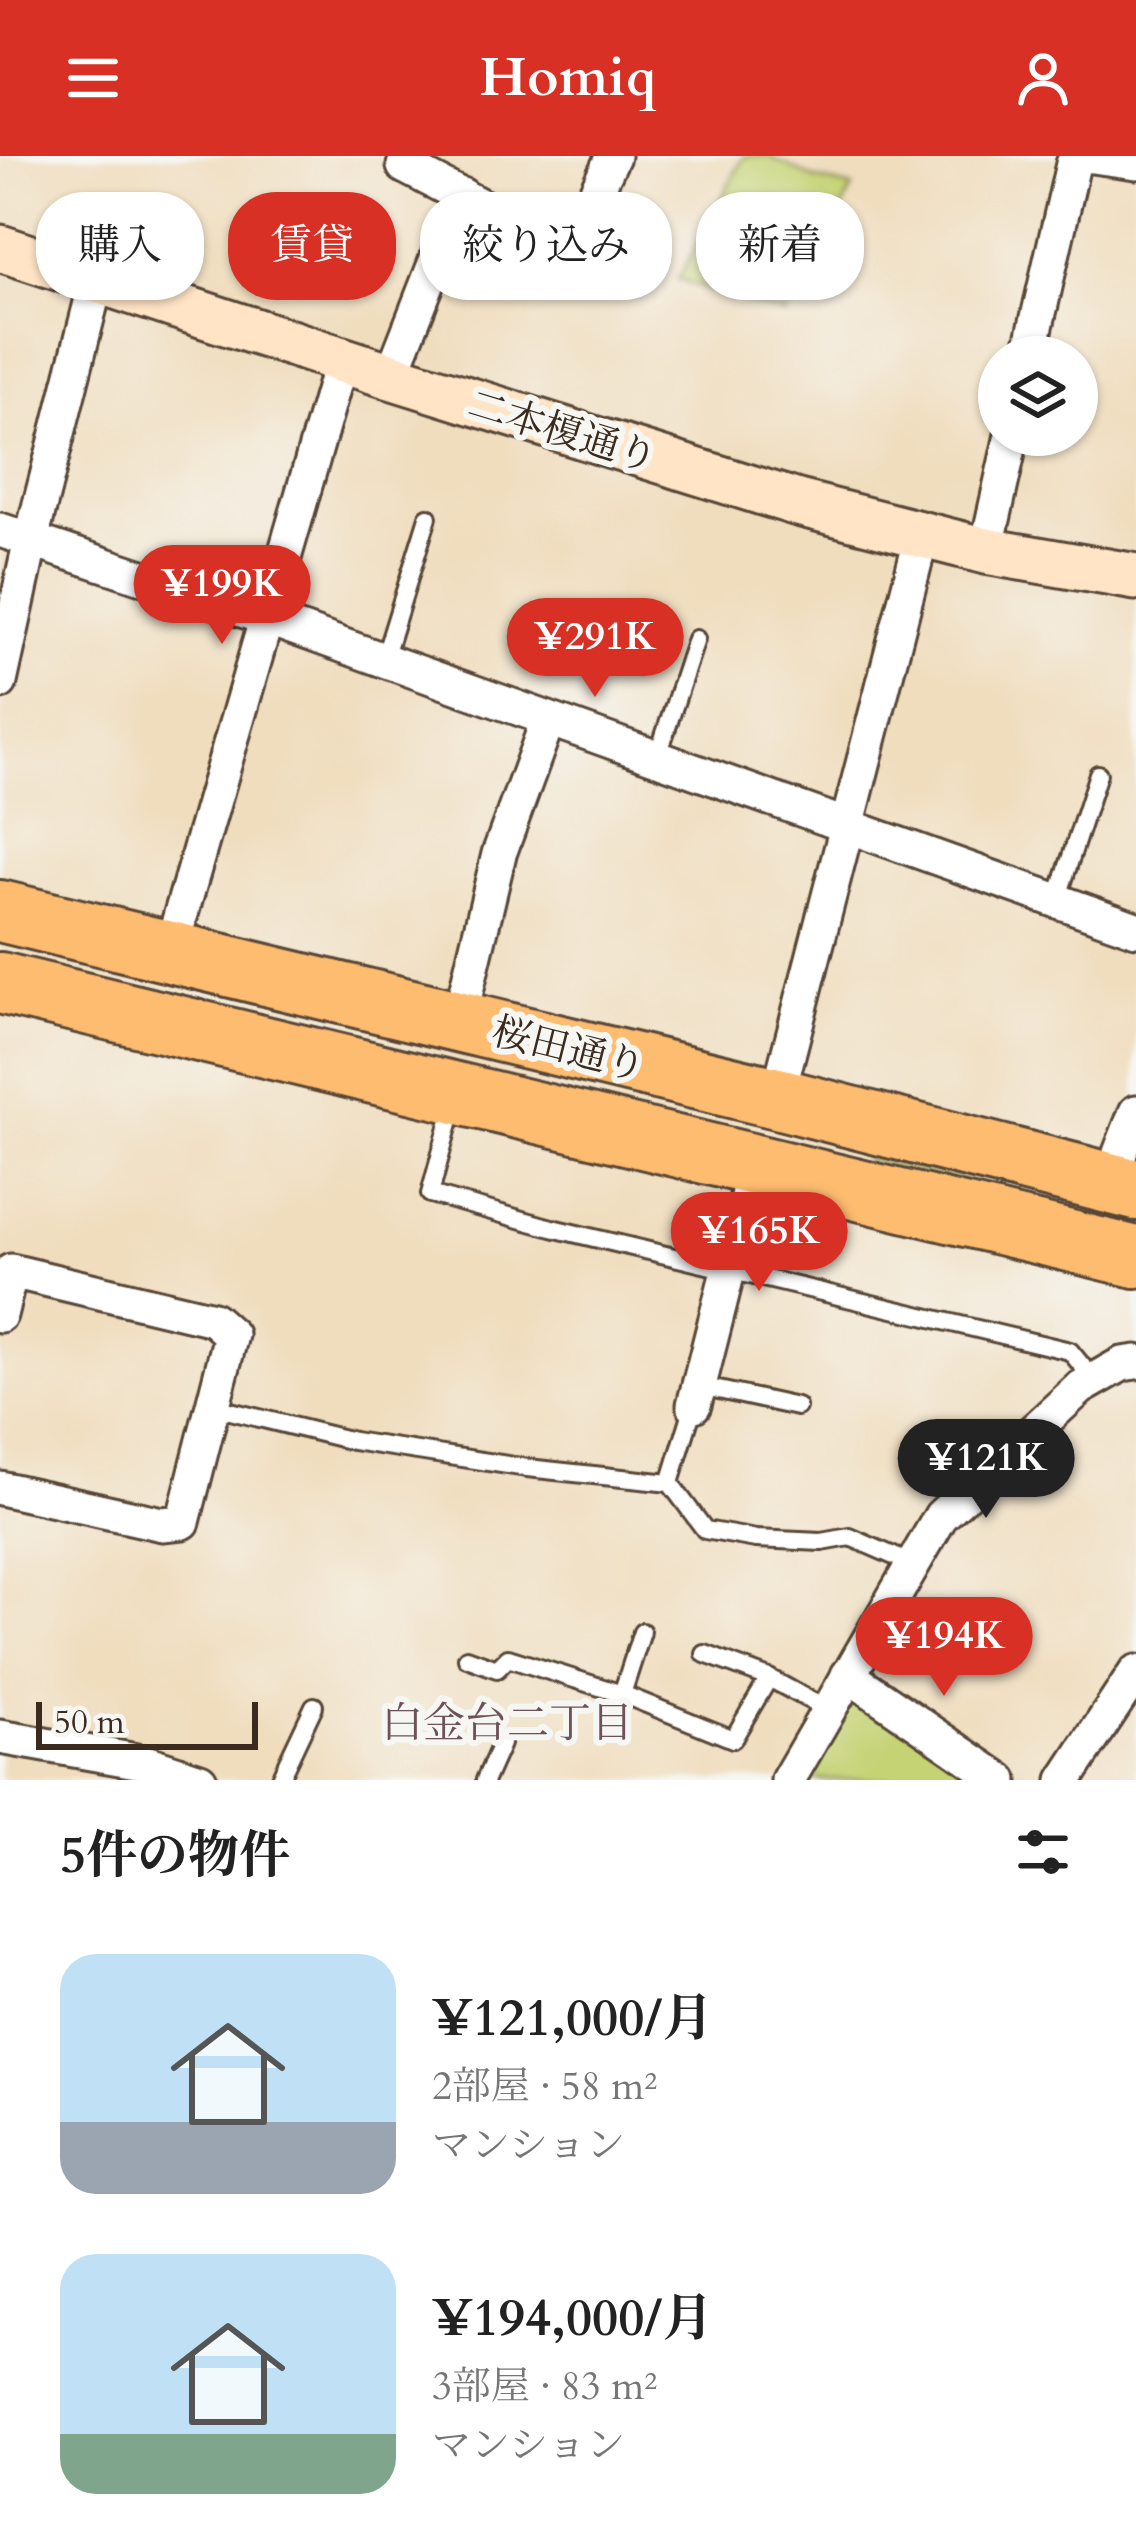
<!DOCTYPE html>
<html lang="ja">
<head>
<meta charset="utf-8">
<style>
	:root { --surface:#fff; --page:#f2f2f2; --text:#222; --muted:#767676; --accent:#d93025 }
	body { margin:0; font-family:Cardo,"Noto Serif JP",serif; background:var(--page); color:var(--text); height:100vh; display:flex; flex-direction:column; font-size:45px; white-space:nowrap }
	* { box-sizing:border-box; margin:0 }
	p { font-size:39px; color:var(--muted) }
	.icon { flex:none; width:66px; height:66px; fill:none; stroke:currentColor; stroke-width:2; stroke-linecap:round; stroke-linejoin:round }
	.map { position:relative; height:1624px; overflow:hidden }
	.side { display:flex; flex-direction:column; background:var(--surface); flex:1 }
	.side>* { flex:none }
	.banner { position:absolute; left:36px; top:36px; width:1065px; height:108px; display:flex; gap:24px }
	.tools { position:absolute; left:978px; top:180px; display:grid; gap:24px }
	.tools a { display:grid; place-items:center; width:120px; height:120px; border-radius:50%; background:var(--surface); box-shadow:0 3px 9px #0004; font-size:60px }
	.scale { position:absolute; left:36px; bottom:30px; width:222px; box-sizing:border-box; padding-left:12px; border:6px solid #3b2a1e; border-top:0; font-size:33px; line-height:42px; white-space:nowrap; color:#3b2a1e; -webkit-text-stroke:9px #f6f6f2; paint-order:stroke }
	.price { position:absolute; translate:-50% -102px; padding:0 27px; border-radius:42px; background:var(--accent); color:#fff; font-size:39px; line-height:78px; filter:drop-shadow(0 3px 6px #0008) }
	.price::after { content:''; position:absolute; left:50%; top:72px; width:36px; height:27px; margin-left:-18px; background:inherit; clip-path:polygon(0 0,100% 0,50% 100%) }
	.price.current { background:#222; color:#fff }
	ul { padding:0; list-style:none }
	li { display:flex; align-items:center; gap:36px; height:300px; padding:0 60px }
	li span { display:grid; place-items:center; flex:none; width:336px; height:240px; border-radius:36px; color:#555 }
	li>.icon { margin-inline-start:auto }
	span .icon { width:144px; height:144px; fill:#fffc; stroke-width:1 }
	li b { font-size:51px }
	h2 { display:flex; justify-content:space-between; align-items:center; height:144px; padding:0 60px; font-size:51px }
	.pill { padding:0 42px; border-radius:48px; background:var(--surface); box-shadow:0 3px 9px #0004; font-size:42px; line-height:108px }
	.pill.current { background:var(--accent); color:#fff }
	header { display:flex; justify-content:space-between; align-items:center; height:156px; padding:0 60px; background:var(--accent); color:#fff; font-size:54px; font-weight:600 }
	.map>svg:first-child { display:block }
	.green { fill:#c5d375; stroke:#807e4a; stroke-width:3 }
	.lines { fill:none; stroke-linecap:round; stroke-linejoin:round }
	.lane-casing { stroke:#564536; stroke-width:22 }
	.street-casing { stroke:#564536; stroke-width:39 }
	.secondary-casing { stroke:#564536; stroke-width:51 }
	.highway-casing { stroke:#564536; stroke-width:66 }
	.lane { stroke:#fff; stroke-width:16 }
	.street { stroke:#fff; stroke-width:33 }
	.secondary { stroke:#ffe4c6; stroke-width:45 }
	.highway { stroke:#febc70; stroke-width:60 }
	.labels { text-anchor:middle; stroke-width:12; stroke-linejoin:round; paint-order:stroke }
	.street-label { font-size:39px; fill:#3b2a1e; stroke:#f6f6f2 }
	.neighbourhood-label { font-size:42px; fill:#6f5259; stroke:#f6f6f2 }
</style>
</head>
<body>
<header><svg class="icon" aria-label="menu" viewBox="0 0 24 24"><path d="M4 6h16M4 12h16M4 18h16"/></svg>Homiq<svg class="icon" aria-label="person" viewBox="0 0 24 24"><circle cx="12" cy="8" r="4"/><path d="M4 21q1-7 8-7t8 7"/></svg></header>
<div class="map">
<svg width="1136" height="1624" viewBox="0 0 1136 1624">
	<rect width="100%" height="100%" fill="#f6f6f2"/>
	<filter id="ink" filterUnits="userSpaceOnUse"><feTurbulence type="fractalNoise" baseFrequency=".00833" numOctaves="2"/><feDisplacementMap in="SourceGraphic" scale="24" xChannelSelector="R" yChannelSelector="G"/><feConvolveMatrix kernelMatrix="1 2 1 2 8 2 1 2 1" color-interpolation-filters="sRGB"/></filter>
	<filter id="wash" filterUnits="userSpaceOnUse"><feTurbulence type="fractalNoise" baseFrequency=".004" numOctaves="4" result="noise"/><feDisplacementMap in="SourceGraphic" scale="48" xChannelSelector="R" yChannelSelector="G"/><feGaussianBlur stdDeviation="2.7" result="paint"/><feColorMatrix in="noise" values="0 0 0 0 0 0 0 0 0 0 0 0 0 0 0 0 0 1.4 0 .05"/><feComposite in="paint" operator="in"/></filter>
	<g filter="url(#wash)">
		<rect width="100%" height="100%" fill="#f0ddbe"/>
		<g class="green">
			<path d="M744,0h24l47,23 38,9 -68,127 -107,-35z"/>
			<path d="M868,1000l268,65v6l-271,-67z"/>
			<path d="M862,1536l126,88h-186l43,-84z"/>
		</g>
	</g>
	<g filter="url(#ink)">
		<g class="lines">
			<g class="lane-casing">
				<g id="lane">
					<path d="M383,506l45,-145"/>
					<path d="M657,602l39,-119"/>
					<path d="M1057,744l41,-126"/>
					<path d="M455,945l-25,93 122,34 518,123 22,27"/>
					<path d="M700,1230l97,21"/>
					<path d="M214,1251l139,34 174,27 143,15 24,-78"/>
					<path d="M670,1327l35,47 51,9 66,3 28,-5 62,27"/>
					<path d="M705,1498l64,24 59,32"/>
					<path d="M467,1502l30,11 11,-11 114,36 111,45 36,-61"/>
					<path d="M622,1538l20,-62"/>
					<path d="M279,1624l35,-74"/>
					<path d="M485,1624l16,-36"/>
				</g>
			</g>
			<g class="street-casing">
				<g id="street">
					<path d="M409,0l-5,10 164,85 45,-95"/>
					<path d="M1092,0l44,6"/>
					<path d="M1029,201l44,-193 7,-7 8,-1"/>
					<path d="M391,220l71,-181"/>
					<path d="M0,374l266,88 870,311"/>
					<path d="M986,395l26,-116"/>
					<path d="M0,526l31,-142 66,-261"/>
					<path d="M170,796l171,-591"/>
					<path d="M459,865l40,-167 49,-134"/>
					<path d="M777,942l145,-563"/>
					<path d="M1113,1029l7,-32 16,-41"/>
					<path d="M0,1159l11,-44 202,48 18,16 -48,187 -21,2 -162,-36"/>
					<path d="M694,1249l61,-240"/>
					<path d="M848,1519l153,105"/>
					<path d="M0,1581l148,26 52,17"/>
					<path d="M788,1624l153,-264 139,-128 42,-24 14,-2"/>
					<path d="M1065,1624l71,-108"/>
				</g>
			</g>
			<g class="secondary-casing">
				<path id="secondary" d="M0,92l391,128 407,127 188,48 150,26"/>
			</g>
			<g class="highway-casing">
				<g id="highway">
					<path d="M0,755l777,187 359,92"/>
					<path d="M0,827l1136,274"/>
				</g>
			</g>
			<use href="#lane" class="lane"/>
			<use href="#street" class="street"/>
			<use href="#secondary" class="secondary"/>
			<use href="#highway" class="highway"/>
		</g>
	</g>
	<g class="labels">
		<g class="street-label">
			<text transform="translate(563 274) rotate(17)" y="14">二本榎通り</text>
			<text transform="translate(569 892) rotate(14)" y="14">桜田通り</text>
		</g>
		<g class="neighbourhood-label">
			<text x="507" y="1581">白金台二丁目</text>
		</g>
	</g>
</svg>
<div class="tools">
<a><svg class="icon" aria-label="layers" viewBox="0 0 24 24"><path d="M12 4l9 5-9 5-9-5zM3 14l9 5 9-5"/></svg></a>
</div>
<div class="scale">50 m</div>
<b class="price" style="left:222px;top:491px">¥199K</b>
<b class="price" style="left:595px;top:544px">¥291K</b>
<b class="price" style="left:759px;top:1138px">¥165K</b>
<b class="price current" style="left:986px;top:1365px">¥121K</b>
<b class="price" style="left:944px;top:1543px">¥194K</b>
<div class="banner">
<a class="pill">購入</a>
<a class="pill current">賃貸</a>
<a class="pill">絞り込み</a>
<a class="pill">新着</a>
</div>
</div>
<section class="side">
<h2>5件の物件<svg class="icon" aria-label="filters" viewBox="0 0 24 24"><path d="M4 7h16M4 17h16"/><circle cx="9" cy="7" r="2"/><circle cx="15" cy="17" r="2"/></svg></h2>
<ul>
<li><span style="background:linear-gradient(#bfe0f5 70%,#9aa5b1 0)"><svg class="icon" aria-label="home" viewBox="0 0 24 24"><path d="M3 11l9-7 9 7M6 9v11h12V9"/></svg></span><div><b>¥121,000/月</b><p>2部屋 · 58 m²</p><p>マンション</p></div></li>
<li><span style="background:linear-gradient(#bfe0f5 75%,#7fa58c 0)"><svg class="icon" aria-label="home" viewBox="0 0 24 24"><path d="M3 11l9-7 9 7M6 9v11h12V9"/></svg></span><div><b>¥194,000/月</b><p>3部屋 · 83 m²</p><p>マンション</p></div></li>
</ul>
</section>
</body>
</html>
